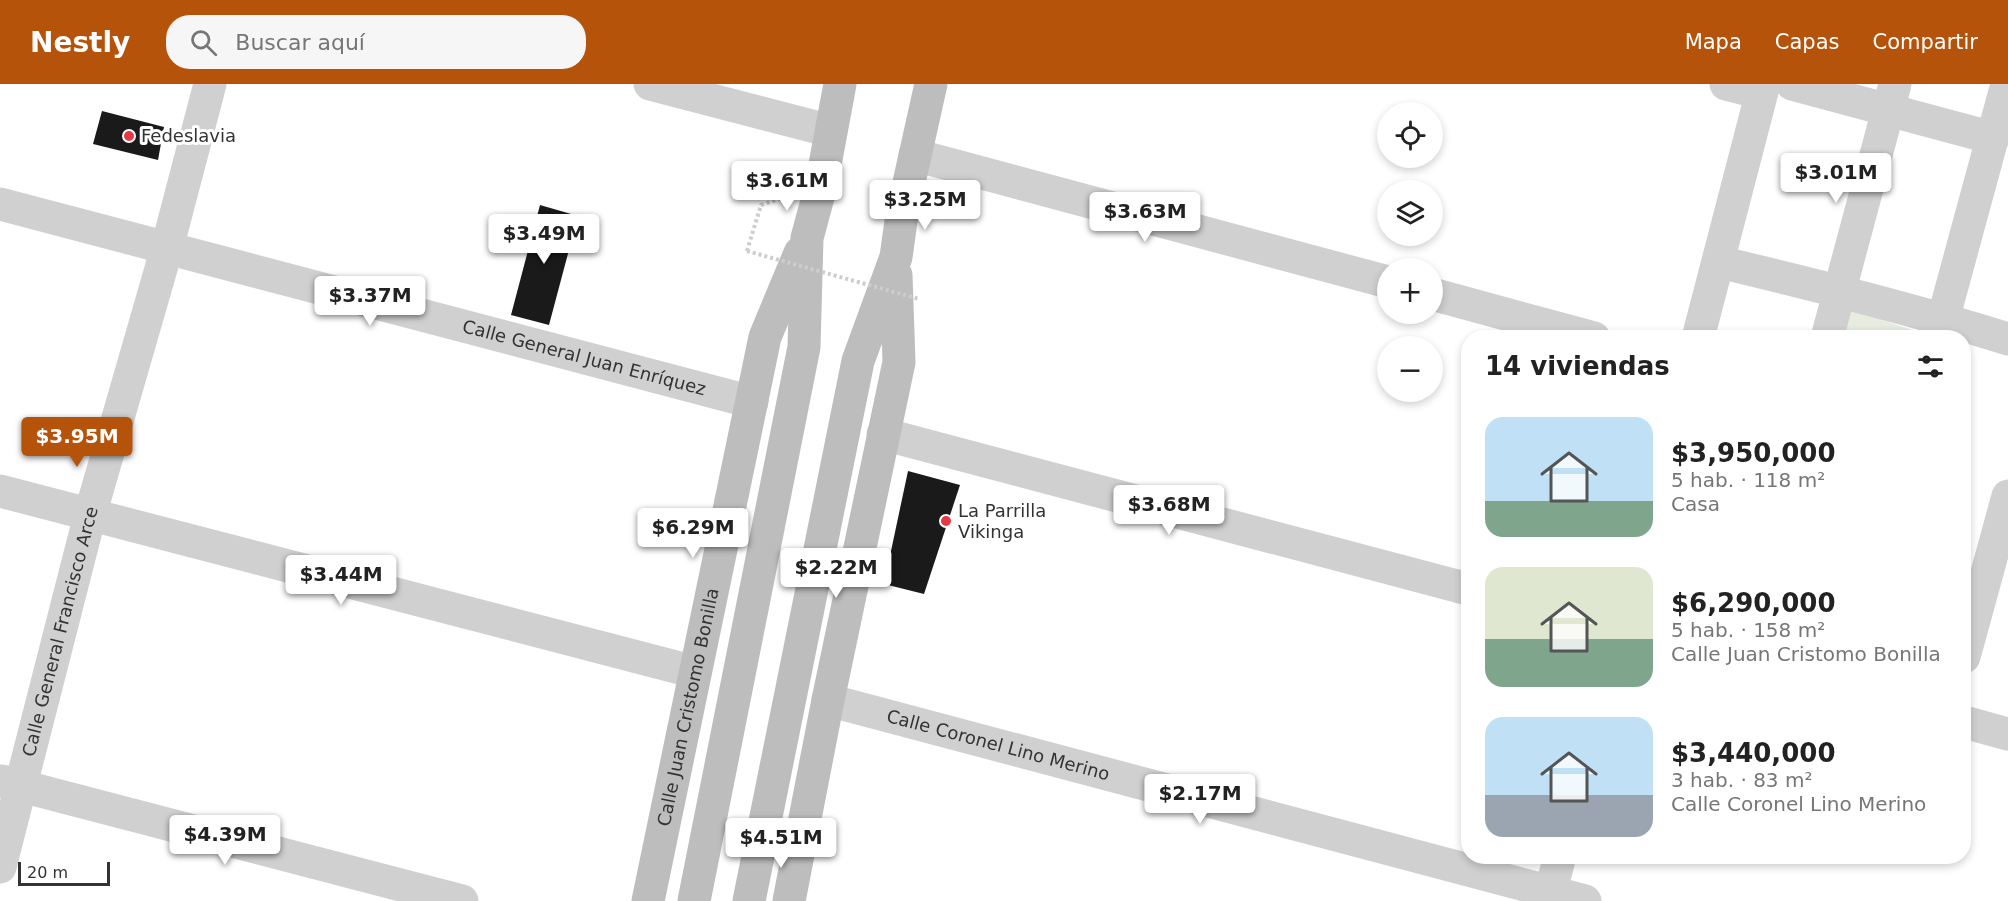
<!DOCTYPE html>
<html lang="es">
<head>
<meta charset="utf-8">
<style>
	:root { --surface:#fff; --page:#f6f6f6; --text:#222; --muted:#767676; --accent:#b45309 }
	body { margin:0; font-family:"DejaVu Sans",sans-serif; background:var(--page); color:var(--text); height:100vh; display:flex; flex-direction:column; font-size:22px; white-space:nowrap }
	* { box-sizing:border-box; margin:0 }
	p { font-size:20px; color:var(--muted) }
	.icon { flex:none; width:33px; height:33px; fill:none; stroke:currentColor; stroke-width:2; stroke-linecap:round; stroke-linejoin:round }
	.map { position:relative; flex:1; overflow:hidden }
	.sheet { position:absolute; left:1461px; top:246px; width:510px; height:534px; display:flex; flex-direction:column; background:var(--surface); border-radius:24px; box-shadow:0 3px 9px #0003 }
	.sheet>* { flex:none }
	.tools { position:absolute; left:1377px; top:18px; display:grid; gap:12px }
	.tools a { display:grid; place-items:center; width:66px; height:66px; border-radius:50%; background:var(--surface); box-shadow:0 3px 9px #0003; font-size:30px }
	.scale { position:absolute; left:18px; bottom:15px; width:92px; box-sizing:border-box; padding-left:6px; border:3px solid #333; border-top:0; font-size:16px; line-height:21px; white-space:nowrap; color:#333; -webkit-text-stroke:4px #fff; paint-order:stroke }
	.price { position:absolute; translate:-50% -51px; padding:0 14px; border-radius:6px; background:#fff; color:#222; font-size:20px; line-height:39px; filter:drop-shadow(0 2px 3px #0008) }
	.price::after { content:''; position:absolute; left:50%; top:36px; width:18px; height:14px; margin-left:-9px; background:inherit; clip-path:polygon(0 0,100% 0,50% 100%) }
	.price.on { background:var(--accent); color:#fff }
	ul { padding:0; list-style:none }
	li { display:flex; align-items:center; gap:18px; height:150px; padding:0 24px }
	li span { display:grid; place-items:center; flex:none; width:168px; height:120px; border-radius:18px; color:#555 }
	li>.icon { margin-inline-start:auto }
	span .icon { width:72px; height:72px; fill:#fffc; stroke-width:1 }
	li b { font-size:26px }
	h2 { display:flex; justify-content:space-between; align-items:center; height:72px; padding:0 24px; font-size:26px }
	header { display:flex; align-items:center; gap:36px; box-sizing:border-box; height:84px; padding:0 30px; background:var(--accent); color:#fff }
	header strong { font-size:28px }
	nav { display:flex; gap:33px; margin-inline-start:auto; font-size:21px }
	.search { width:420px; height:54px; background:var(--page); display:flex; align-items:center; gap:15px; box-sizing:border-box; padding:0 21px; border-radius:24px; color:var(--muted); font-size:22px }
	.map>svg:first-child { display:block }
	.green { fill:#e6ecdf }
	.building { fill:#1a1a1a }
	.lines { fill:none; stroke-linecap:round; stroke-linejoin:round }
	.path { stroke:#cdcdcd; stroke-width:4; stroke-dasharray:3 3; stroke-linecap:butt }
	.street { stroke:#d0d0d0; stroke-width:33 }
	.secondary { stroke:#bdbdbd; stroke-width:33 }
	.path-bridge { stroke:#cdcdcd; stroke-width:4; stroke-dasharray:3 3; stroke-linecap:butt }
	.poi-dot { fill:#e63946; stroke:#fff; stroke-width:2 }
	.labels { text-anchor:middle; stroke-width:6; stroke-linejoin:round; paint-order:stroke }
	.poi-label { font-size:18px; fill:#333; stroke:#fff; text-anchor:start }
	.street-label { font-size:18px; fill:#333; stroke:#fff }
</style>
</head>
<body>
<header>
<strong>Nestly</strong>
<div class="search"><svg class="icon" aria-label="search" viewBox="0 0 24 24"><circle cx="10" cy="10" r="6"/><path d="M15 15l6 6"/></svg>Buscar aquí</div>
<nav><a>Mapa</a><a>Capas</a><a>Compartir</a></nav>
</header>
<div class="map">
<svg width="2008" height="817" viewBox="0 0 2008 817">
	<rect width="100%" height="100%" fill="#fff"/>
	<path class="green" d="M1850,225l80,27 -1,2h-87z"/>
	<g class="building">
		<path d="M102,27l62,16 -6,33 -65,-16z"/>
		<path d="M540,121l38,11 -29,109 -38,-10z"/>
		<path d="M908,387l52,14 -36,109 -40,-10z"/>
	</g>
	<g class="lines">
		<path class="path" d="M747,167l14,-46 24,-8"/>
		<g class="street">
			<path d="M650,0l181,47"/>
			<path d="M1726,0l35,9"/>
			<path d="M1792,0l201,54"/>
			<path d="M915,71l473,127"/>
			<path id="s1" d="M0,120l752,198"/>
			<path d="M1719,178c97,23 194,47 289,77"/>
			<path d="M1432,210l162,44"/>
			<path d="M1698,254l66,-254"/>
			<path d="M1827,254l68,-254"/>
			<path d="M1938,254l69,-254"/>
			<path d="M883,350l585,155"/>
			<path d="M0,407l695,181"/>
			<path d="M1964,573l44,-161"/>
			<path id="s2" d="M828,616l757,201"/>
			<path d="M1964,638l44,12"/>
			<path d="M2,697l460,120"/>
			<path id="s3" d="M0,783l90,-352 77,-267 43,-164"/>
			<path d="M1548,817l12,-45"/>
		</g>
		<g class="secondary">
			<path id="s4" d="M648,817l117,-564 35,-84"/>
			<path d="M694,817l110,-554 3,-109 14,-52 19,-102"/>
			<path d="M749,817l109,-540 38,-104 6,-43 29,-130"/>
			<path d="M789,817l39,-201 71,-338 -3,-87"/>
		</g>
		<path class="path-bridge" d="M747,167l172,48"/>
	</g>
	<g class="poi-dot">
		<circle cx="129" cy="52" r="6"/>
		<circle cx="946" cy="437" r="6"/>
	</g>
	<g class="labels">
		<g class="poi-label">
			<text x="141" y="58">Fedeslavia</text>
			<text x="958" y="433">La Parrilla<tspan x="958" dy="21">Vikinga</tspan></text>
		</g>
		<g class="street-label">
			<text dy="6" stroke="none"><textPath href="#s1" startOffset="604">Calle General Juan Enríquez</textPath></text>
			<text dy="6" stroke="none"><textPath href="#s3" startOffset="243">Calle General Francisco Arce</textPath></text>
			<text dy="6" stroke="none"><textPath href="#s4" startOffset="198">Calle Juan Cristomo Bonilla</textPath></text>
			<text dy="6" stroke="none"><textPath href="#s2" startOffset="176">Calle Coronel Lino Merino</textPath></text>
		</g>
	</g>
</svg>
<div class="tools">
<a><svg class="icon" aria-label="locate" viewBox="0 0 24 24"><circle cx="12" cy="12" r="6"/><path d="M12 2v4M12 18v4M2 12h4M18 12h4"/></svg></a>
<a><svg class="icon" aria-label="layers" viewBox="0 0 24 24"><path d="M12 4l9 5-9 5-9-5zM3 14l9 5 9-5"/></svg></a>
<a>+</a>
<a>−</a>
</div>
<div class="scale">20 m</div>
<b class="price" style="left:1836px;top:120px">$3.01M</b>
<b class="price" style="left:787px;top:128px">$3.61M</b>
<b class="price" style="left:925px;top:147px">$3.25M</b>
<b class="price" style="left:1145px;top:159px">$3.63M</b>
<b class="price" style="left:544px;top:181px">$3.49M</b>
<b class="price" style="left:370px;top:243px">$3.37M</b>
<b class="price on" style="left:77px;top:384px">$3.95M</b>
<b class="price" style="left:1169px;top:452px">$3.68M</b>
<b class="price" style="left:693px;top:475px">$6.29M</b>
<b class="price" style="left:836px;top:515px">$2.22M</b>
<b class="price" style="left:341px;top:522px">$3.44M</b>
<b class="price" style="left:1200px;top:741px">$2.17M</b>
<b class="price" style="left:225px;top:782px">$4.39M</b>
<b class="price" style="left:781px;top:785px">$4.51M</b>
<section class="sheet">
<h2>14 viviendas<svg class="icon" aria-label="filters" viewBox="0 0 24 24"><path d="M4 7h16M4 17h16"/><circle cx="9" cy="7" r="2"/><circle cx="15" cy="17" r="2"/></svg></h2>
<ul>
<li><span style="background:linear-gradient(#bfe0f5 70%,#7fa58c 0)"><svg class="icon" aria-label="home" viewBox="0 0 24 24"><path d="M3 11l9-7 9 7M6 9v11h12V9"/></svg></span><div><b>$3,950,000</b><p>5 hab. · 118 m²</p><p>Casa</p></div></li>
<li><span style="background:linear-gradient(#dfe7d0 60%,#7fa58c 0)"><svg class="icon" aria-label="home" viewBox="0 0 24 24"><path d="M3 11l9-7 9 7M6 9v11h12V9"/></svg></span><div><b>$6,290,000</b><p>5 hab. · 158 m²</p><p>Calle Juan Cristomo Bonilla</p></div></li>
<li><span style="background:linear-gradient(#bfe0f5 65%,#9aa5b1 0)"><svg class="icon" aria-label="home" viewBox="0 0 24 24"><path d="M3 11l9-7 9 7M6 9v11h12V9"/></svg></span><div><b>$3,440,000</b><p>3 hab. · 83 m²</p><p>Calle Coronel Lino Merino</p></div></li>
</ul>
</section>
</div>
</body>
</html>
